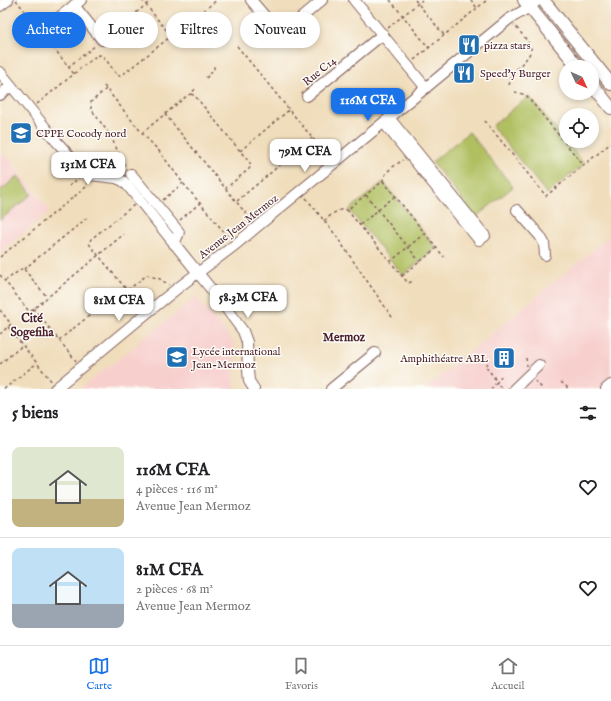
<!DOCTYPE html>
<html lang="fr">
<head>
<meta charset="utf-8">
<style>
	:root { --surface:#fff; --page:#f2f2f2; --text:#202124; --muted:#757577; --line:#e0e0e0; --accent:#1a73e8 }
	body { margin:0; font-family:"IM FELL English",serif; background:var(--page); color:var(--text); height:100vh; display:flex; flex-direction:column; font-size:15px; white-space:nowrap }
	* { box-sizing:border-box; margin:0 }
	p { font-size:13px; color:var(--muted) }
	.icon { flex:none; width:22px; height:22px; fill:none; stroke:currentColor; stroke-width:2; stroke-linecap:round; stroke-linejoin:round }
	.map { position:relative; height:389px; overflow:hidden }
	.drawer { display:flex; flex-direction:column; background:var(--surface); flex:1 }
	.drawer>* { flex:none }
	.top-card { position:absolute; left:12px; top:12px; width:400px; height:36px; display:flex; gap:8px }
	.needle { width:26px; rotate:134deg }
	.tools { position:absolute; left:559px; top:60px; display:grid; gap:8px }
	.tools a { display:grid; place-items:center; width:40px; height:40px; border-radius:50%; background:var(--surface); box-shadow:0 2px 6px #0003; font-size:20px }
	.price { position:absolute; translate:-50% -34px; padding:0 9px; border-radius:8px; background:#fff; color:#222; font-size:13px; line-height:26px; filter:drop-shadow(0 1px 2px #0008) }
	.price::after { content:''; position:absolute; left:50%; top:24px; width:12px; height:9px; margin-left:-6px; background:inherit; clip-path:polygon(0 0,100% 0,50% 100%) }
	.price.current { background:var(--accent); color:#fff }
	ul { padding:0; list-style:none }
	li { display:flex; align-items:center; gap:12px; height:100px; padding:0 12px }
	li+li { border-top:1px solid var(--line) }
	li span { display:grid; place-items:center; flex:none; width:112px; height:80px; border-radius:8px; color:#555 }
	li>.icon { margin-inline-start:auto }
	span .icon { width:48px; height:48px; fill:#fffc; stroke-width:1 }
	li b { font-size:17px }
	h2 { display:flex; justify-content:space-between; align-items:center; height:48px; padding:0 12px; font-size:17px }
	.pill { padding:0 14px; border-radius:18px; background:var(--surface); box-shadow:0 2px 6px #0003; font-size:14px; line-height:36px }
	.pill.current { background:var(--accent); color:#fff }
	.menu { display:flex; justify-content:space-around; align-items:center; height:56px; border-top:1px solid var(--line); background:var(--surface); font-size:11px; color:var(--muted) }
	.menu a { display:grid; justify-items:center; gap:2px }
	.menu .current { color:var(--accent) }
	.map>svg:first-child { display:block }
	.built { fill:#f7d0ce }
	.green { fill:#b0bf61; stroke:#7d6f46 }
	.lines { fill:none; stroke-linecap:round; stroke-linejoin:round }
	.minor-casing { stroke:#84625d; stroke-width:12 }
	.major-casing { stroke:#84625d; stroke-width:14 }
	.path { stroke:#84625d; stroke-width:1.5; stroke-dasharray:3 3; stroke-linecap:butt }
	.minor { stroke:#fff; stroke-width:10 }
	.major { stroke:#fff; stroke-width:12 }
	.labels { text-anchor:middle; stroke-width:3; stroke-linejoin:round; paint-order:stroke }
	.poi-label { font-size:11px; fill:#4a1f2b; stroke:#fdfcf7; text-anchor:start }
	.street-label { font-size:11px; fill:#4a1f2b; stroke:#fdfcf7 }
	.neighbourhood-label { font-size:12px; font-weight:bold; fill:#4a1f2b; stroke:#fdfcf7 }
</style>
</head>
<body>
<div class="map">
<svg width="611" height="389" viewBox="0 0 611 389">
	<rect width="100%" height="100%" fill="#fdfcf7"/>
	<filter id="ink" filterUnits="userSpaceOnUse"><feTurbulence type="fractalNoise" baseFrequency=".025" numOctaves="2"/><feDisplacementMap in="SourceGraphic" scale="8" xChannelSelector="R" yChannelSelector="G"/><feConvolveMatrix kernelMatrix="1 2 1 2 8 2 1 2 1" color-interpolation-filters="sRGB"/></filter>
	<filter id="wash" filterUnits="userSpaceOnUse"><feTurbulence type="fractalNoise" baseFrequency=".012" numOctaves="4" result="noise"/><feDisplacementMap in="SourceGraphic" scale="16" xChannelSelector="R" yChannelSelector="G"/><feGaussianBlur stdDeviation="0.9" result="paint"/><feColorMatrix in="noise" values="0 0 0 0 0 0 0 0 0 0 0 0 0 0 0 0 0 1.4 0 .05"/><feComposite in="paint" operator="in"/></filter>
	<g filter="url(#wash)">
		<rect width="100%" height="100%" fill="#f0ddbb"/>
		<g class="built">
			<path d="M4,153l46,58 -50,41v-96z"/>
			<path d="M611,235v154h-186l91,-75z"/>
			<path d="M196,297l38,45v29l1,18h-155l59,-46 -1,-2 7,-6 2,1z"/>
		</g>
		<g class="green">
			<path d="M529,96l55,68 -37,30 -55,-68z"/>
			<path d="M469,132l44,55 -37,30 -44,-55z"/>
			<path d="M18,176l14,18 -32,26v-29z"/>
			<path d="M383,182l53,66 -33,27 -54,-65z"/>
		</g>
	</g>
	<g filter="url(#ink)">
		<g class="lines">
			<g class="minor-casing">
				<g id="minor">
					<path d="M251,0l23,27 7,2h6l6,-4 29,-25"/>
					<path d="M354,0l72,88"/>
					<path d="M74,5l28,35"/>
					<path d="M0,6l8,-6"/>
					<path d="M41,32l40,-32"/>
					<path d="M0,72l57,70 27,30 6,3 26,3 7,3 5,5 91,113 24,32 4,11 1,28 1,11 5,8"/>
					<path d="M0,95l11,-9"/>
					<path d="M307,96l76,-62"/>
					<path d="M384,123l95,117 6,-4 -95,-117"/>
					<path d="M131,174l48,58 -1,3 -4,9"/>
					<path d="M517,210l23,26 4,7 1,12"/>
					<path d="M55,389c40,-33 79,-66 119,-98 20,-16 42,-31 62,-47 92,-75 182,-150 273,-225l21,-12 8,-7"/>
					<path d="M331,389l44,-36"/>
					<path d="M514,389l25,-24"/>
					<path d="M606,389l5,-4"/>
				</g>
			</g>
			<g class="major-casing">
				<g id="major">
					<path d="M524,0l54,67"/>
					<path d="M543,0l68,84"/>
					<path d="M592,84l19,24"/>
				</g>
			</g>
			<g class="path">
				<path d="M16,0l20,25"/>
				<path d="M142,0l29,36"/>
				<path d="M390,0l39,48"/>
				<path d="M415,0l29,35"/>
				<path d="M471,0l6,8"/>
				<path d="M388,28l34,-28"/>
				<path d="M108,35l44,-35"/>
				<path d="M46,38l28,36"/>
				<path d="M237,46l91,111"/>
				<path d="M414,60l73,-60"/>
				<path d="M68,67l28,-22"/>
				<path d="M206,78l8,-8v-5"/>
				<path d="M509,85c1,-3 2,-7 3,-10 4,-7 19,-18 19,-26 -1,-6 -12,-19 -17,-24"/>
				<path d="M104,86l38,47 17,18 24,32 47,56"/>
				<path d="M106,89l-15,13v7l19,26 16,33"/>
				<path d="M515,92l11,3 58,71"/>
				<path d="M191,94l4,2 55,67 1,3 -2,3 -23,19"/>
				<path d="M37,104l59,-48 4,-1 4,2 13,18 3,1 2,-1 95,-75"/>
				<path d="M165,114l87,107"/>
				<path d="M485,121l61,75 65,-53"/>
				<path d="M142,133l46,-38 3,-1 5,-6"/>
				<path d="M240,151l49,-41"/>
				<path d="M383,181l61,76"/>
				<path d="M69,186l10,-8"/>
				<path d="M366,195l54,67"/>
				<path d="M306,198l28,35 58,84"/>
				<path d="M163,200l20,-17"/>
				<path d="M237,201l75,-63"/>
				<path d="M134,205l-43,34 -2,4 1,2 36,44h3l18,-14 13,4 9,6"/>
				<path d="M347,210l61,73 6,-2"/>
				<path d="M180,220l20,-17"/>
				<path d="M324,221c7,-6 14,-13 23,-11l36,-29c1,-10 13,-16 20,-21"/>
				<path d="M360,225l35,-29"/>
				<path d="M0,257l86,-70 2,-4"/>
				<path d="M390,262l35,-29"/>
				<path d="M24,269l63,-51"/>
				<path d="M0,275l28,35 3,1 93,-77"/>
				<path d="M402,276l35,-28"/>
				<path d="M5,281l18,-13 24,29"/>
				<path d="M33,308l43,53"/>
				<path d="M0,310l11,14 -11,10"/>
				<path d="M8,327l44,55"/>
				<path d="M59,340l66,-53"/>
				<path d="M526,358l1,8"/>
				<path d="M488,363l-3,3 9,11 2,6 -5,6"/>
				<path d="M0,364l23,-19"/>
				<path d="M501,376l-2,4 -3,3 7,6"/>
				<path d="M535,381l8,8"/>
				<path d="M561,382l6,5v2"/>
				<path d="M4,389l33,-26"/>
			</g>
			<use href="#minor" class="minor"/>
			<use href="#major" class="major"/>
		</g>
	</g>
	<defs>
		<g id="restaurant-square" transform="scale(1.15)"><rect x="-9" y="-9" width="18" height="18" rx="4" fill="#1f6fb2" stroke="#fdfcf7"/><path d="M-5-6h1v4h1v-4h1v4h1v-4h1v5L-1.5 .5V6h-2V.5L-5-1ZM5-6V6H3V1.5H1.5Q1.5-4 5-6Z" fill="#fff"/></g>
		<g id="school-square" transform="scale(1.15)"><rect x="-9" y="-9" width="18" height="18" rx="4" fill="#1f6fb2" stroke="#fdfcf7"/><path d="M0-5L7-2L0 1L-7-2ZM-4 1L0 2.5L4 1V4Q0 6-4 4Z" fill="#fff"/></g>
		<g id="building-square" transform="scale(1.15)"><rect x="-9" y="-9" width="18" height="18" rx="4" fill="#1f6fb2" stroke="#fdfcf7"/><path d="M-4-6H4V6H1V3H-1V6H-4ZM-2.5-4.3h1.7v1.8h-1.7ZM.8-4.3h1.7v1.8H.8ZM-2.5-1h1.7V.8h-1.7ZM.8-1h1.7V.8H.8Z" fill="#fff"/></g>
	</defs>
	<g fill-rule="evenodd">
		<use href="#restaurant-square" x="469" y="45"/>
		<use href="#restaurant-square" x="464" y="73"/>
		<use href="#school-square" x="21" y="133"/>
		<use href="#school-square" x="177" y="357"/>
		<use href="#building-square" x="504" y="358"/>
	</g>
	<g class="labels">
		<g class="poi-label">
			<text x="484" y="49">pizza stars</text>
			<text x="480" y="77">Speed'y Burger</text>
			<text x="36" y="137">CPPE Cocody nord</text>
			<text x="192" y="355">Lycée international<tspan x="192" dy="13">Jean-Mermoz</tspan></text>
			<text x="488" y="362" text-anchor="end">Amphithéatre ABL</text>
		</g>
		<g class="street-label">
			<text transform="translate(319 71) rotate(-39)" y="4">Rue C14</text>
			<text transform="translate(238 226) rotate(-38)" y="4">Avenue Jean Mermoz</text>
		</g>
		<g class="neighbourhood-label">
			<text x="32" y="322">Cité<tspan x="32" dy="14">Sogefiha</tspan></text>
			<text x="344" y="341">Mermoz</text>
		</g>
	</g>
</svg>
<div class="tools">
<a><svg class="needle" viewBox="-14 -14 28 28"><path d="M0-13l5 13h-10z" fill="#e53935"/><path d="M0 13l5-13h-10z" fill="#757577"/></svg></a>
<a><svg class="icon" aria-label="locate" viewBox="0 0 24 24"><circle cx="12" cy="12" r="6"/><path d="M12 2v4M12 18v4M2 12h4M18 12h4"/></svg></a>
</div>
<b class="price current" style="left:368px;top:122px">116M CFA</b>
<b class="price" style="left:305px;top:173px">79M CFA</b>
<b class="price" style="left:88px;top:186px">131M CFA</b>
<b class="price" style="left:248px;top:319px">58.3M CFA</b>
<b class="price" style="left:119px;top:322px">81M CFA</b>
<div class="top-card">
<a class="pill current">Acheter</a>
<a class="pill">Louer</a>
<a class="pill">Filtres</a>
<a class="pill">Nouveau</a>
</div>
</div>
<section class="drawer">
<h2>5 biens<svg class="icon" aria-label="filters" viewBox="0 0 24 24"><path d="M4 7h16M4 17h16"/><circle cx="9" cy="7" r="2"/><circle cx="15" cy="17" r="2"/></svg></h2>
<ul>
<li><span style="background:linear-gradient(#dfe7d0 65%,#c2b280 0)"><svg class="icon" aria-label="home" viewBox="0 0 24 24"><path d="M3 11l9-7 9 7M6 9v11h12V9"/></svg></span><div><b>116M CFA</b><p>4 pièces · 116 m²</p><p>Avenue Jean Mermoz</p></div><svg class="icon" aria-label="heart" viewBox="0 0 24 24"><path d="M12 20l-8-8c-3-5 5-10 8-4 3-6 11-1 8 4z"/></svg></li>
<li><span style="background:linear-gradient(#bfe0f5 70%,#9aa5b1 0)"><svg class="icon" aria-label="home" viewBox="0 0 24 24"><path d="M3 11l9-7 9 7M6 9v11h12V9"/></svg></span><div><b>81M CFA</b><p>2 pièces · 68 m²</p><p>Avenue Jean Mermoz</p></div><svg class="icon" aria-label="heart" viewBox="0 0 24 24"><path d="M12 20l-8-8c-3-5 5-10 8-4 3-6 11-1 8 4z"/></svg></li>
</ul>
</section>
<nav class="menu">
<a class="current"><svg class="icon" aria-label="map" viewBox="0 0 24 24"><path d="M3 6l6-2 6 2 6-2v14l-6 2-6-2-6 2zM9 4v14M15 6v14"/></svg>Carte</a>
<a><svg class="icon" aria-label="saved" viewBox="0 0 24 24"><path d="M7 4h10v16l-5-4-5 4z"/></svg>Favoris</a>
<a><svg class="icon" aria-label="home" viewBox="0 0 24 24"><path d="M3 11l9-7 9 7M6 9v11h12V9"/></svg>Accueil</a>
</nav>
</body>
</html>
